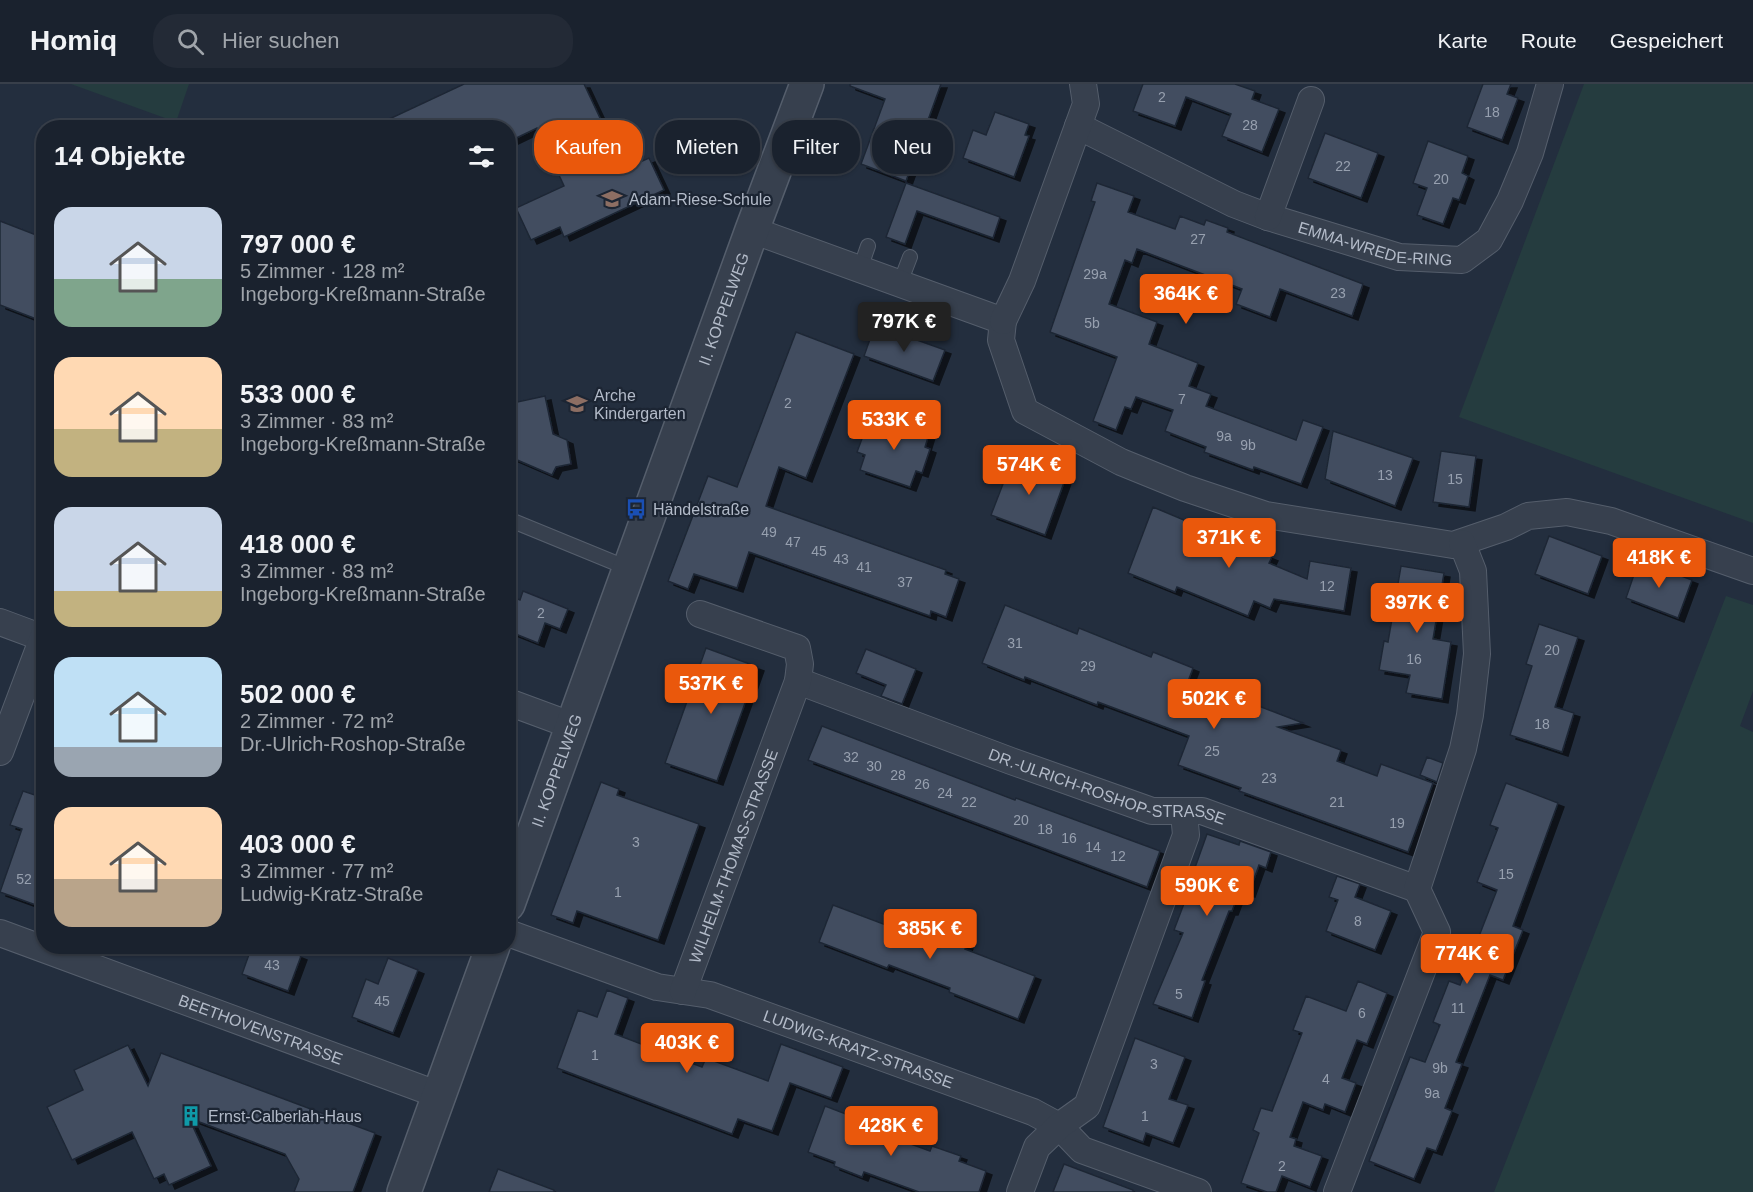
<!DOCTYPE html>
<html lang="de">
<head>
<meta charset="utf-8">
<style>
	:root { --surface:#1a222e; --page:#232a36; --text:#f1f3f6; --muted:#9fa4aa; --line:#383f4a; --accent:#ea580c }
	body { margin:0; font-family:Arial,sans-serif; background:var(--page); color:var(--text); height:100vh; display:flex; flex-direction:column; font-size:22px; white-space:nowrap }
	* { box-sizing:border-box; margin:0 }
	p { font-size:20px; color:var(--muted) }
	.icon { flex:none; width:33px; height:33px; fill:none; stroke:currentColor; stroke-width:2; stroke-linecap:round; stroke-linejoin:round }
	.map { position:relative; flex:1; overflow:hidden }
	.panel { position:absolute; left:36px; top:36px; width:480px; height:834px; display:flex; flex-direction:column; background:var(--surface); border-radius:24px; box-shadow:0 2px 4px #0004,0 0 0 2px var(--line) }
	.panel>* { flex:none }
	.guide { position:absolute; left:534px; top:36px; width:570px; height:54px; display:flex; gap:12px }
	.price { position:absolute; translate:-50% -51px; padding:0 14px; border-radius:6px; background:var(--accent); color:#fff; font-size:20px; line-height:39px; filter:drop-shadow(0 2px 3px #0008) }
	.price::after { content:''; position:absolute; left:50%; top:36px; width:18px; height:14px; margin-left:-9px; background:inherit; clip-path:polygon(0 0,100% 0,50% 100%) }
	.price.selected { background:#222; color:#fff }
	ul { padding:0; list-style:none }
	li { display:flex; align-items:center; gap:18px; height:150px; padding:0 18px }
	li span { display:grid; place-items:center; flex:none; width:168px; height:120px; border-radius:18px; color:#555 }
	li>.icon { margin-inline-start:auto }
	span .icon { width:72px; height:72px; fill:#fffc; stroke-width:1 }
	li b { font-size:26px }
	h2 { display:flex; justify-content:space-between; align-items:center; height:72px; padding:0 18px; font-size:26px }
	.tag { padding:0 21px; border-radius:24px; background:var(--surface); box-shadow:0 2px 4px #0004,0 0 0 2px var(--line); font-size:21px; line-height:54px }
	.tag.selected { background:var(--accent); color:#fff }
	header { display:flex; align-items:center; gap:36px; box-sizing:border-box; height:84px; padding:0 30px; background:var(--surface); border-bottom:2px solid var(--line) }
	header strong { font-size:28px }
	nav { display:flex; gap:33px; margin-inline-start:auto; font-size:21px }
	.search { width:420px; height:54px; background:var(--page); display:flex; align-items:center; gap:15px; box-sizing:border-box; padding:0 21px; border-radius:24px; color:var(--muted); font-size:22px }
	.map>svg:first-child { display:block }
	.green { fill:#253c3f }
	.building { fill:#424e60; stroke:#1e2735; stroke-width:1.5; filter:url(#shadow) }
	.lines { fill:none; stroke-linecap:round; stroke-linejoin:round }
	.service-casing { stroke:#555e6c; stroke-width:16 }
	.minor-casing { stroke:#555e6c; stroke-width:28 }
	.tertiary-casing { stroke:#555e6c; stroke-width:36 }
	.service { stroke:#37404e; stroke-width:14 }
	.minor { stroke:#37404e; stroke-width:26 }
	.tertiary { stroke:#37404e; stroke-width:33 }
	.labels { text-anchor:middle; stroke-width:4.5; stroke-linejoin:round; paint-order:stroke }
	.number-label { font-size:14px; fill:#97a0af }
	.poi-label { font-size:16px; fill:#b3bbc9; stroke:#1c2533; text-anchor:start }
	.street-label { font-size:16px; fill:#b3bbc9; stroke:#1c2533 }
</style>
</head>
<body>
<header>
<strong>Homiq</strong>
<div class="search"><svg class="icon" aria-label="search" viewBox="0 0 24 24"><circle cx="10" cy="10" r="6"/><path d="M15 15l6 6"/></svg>Hier suchen</div>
<nav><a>Karte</a><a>Route</a><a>Gespeichert</a></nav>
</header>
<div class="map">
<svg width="1753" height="1108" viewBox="0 0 1753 1108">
	<defs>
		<filter id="shadow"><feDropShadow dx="6" dy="4" stdDeviation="0" flood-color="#0009"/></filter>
	</defs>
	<rect width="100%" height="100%" fill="#232e3e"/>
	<g class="green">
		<path d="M71,0h118l-13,38z"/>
		<path d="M1584,0h169v439l-294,-106z"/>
		<path d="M1726,512l27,9v86l-13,35 13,6v460h-259z"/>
	</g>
	<g class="building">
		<path d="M464,0h120l40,85 25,-11 15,32 -100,47 -4,-10 -29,13 -15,-32 48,-22 -27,-58 -29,14v-14h-138z"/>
		<path d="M850,0h91l-35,97 -45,-17 24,-65 -35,-13z"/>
		<path d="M1143,0h92l20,7 -3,8 27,10 -17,43 -40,-16 9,-22 -45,-17 -11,29 -42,-15z"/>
		<path d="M1483,0h28l-4,10 11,4 -16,42 -35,-13z"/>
		<path d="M995,28l34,12 -4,11 4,1 -15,41 -51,-19 10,-28 13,5z"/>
		<path d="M1325,49l53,20 -17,45 -53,-20z"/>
		<path d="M1428,57l40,15 -6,17 6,3 -9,24 -6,-2 -10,26 -26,-9 10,-27 -14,-5z"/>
		<path d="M906,99l94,34 -7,21 -76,-27 -12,33 -19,-7z"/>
		<path d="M1097,99l37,13 -6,16 47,17 5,-13 24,9 2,-5 22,8 -1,4 136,52 -11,32 -72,-27 -10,28 -34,-13 6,-15 -105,-40 -5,14 -7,-3 -16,44 48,18 -8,22 49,19 -9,23 22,8 -5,12 90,34 7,-20 20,7 -22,57 -47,-17 -1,3 -49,-18 2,-5 -41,-16 8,-21 -37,-13 -5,12 -6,-2 -9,23 -23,-9 24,-64 -67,-25 45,-130 -4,-1z"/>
		<path d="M0,137l44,17v84l-44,-17z"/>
		<path d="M875,241l70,25 -12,31 -69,-25z"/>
		<path d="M796,248l58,22 -48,124 -27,-11 -13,39 180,64 -1,4 14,5 -13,38 -15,-6 -1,5 -181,-64 -12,36 -43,-14 -6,15 -20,-8 40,-105 29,11z"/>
		<path d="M545,312l8,38 14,6 4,24 -15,3 -4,8 -44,-19v-52z"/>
		<path d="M878,332l51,18 -4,13 5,2 -8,24 -6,-2 -6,16 -50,-17 5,-15 -8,-3 9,-24 7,2z"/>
		<path d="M1333,347l80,27 -18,48 -70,-27z"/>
		<path d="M1441,367l35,5 -7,51 -36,-5z"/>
		<path d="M1013,374l53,19 -21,58 -54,-20z"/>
		<path d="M1153,423l119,50 -3,6 38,16 3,-18 41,7 -7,43 -70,-12 -4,9 -16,-7 -6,15 -71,-29 -2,5 -47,-19z"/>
		<path d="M1549,452l53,20 -14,38 -53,-20z"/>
		<path d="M1639,476l53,20 -14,38 -52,-20z"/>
		<path d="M1401,482l43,7 -11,66 18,3 -9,57 -36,-6 4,-18 -31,-5 5,-29 4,1z"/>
		<path d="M523,507l45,18 -8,20 -15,-6 -7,20 -30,-12v-36l12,5z"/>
		<path d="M1005,521l72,29 2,-6 72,29 2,-5 40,16 -10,27 54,21 6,-16 60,23 -25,4 63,23 -4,11 40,15 4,-12 52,19 -25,69 -169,-61 2,-3 -63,-23 11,-29 -91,-34 -1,3 -72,-28 -1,3 -42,-17z"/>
		<path d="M1539,540l39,13 -23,70 19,6 -12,39 -52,-17 22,-69 -6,-2z"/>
		<path d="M706,564l52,19 -41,114 -52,-18z"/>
		<path d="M866,565l50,20 -14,35 -21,-8 5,-11 -30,-12z"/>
		<path d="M822,642l193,74 1,-2 144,53 -13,36 -339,-127z"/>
		<path d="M1427,673l16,6 -6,19 -17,-7z"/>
		<path d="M601,698l18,7 -2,6 82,29 -41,116 -81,-29 -4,12 -22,-8z"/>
		<path d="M1506,699l52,20 -45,123 10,4 -20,50 -13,-5 -34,87 6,2 -17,44 7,3 -16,40 -9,-3 -13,31 -45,-18 41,-104 15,5 15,-37 -7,-3 16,-41 11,4 37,-95 -20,-8 21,-54 -8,-3z"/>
		<path d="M23,707l21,7v110l-44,-16 22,-63 -12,-4z"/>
		<path d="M1207,750l32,11 1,-4 31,11 -5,16 -7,-3 -10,28 -9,-3 -8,21h-3l-27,69 3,1 -13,37 -39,-14 30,-71 -9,-3 20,-53 -2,-1z"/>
		<path d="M1337,792l23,8 -5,13 36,14 -16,39 -49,-19 12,-31 -9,-3z"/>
		<path d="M833,821l69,26 3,-9 62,23 -2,4 70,27 -17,43 -69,-27 1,-4 -61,-23 -2,3 -68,-26z"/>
		<path d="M252,862h42l-3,6 10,4 -13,35 -46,-17z"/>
		<path d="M388,874l30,12 -25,63 -41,-16 14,-38 12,5z"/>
		<path d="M1358,897l29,12 -20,51 -10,-4 -15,38 14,5 -11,29 -20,-8 -2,6 -20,-8 -13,35 6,2 -2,7 28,10 -12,31 -28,-11 -6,16h-9l-26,-9 18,-50 -6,-3 8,-22 11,3 30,-78 -9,-3 13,-34 40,15z"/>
		<path d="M607,906l21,8 -13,36 87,33 4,-9 62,23 13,-37 62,23 -12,31 -41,-15 -18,48 -34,-12 -6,15 -175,-66 21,-58 19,7z"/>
		<path d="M1135,954l50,19 -16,42 19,6 -15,38 -27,-10 -3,9 -40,-15z"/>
		<path d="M128,961l20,41 13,-33 214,80 -22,59h-59l5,-13 -14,-25 -96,-36 22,48 -42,19 -5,-11 -10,5 -22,-47 -60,28 -25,-53 36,-17 -9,-20z"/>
		<path d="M825,1022l55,21 -2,5 52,19 2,-5 29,10 -2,5 27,10 -7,21h-60l-55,-20 -2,5 -28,-11 1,-4 -27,-10z"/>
		<path d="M1064,1080l69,26v2h-80z"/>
		<path d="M498,1085l56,21v2h-65z"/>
	</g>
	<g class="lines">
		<g class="service-casing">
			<g id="service">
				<path d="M860,185l8,-23"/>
				<path d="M900,199l10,-26"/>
				<path d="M508,435l122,50"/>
			</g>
		</g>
		<g class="minor-casing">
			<g id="minor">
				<path id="s1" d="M1078,42l156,78 34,13 131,40 63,3 27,-20 21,-39 20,-48 20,-69"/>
				<path d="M1268,133l43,-117"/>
				<path d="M752,146l251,91 -2,19 24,71 96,51 64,26 81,27 187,30 53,-18 22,-11 39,-4 44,9 142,50"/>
				<path d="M1003,237l19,-40 64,-177 -3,-20"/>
				<path d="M0,538l43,16"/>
				<path id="s2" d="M798,597l213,80 141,50h50l215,78"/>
				<path d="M508,618l65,24"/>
				<path d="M0,668l44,-117"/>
				<path id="s3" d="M0,849l439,162"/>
				<path id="s4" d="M508,849l149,54 53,8 323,117 26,14 23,24 116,42"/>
				<path id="s5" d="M683,907l115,-310 2,-17 -3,-16 -97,-34"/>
				<path d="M1020,1108l17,-45 22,-21 28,-20 99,-271 -2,-22"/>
				<path d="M1337,1108l100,-260 -20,-43 46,-140 7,-34 7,-61 -4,-83 -11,-28"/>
			</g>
		</g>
		<g class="tertiary-casing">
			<g id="tertiary">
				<path id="s6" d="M508,820l244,-674 55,-146"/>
				<path d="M404,1108l89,-246"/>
			</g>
		</g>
		<use href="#service" class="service"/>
		<use href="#minor" class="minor"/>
		<use href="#tertiary" class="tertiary"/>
	</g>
	<defs>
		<g id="school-bare" transform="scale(1.62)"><path d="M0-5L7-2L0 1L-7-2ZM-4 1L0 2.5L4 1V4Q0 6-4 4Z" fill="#8d6e63" stroke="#1c2533" stroke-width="2.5" paint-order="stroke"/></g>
		<g id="bus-bare" transform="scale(1.62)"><path d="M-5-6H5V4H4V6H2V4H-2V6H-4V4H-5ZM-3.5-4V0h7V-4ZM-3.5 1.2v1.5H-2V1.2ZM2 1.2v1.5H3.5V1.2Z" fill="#1a4fb4" stroke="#1c2533" stroke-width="2.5" paint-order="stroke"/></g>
		<g id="building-bare" transform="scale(1.62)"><path d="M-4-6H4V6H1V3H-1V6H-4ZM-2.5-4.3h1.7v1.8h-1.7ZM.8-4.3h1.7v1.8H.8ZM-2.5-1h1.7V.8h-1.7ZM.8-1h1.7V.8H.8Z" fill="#0f9aa8" stroke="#1c2533" stroke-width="2.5" paint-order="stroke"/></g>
	</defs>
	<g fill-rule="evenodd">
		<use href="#school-bare" x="612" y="115"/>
		<use href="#school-bare" x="577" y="320"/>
		<use href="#bus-bare" x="636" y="425"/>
		<use href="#building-bare" x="191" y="1032"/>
	</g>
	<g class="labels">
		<g class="number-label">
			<text x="1162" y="18">2</text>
			<text x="1492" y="33">18</text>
			<text x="1250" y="46">28</text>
			<text x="1343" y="87">22</text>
			<text x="1441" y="100">20</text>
			<text x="1198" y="160">27</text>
			<text x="1095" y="195">29a</text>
			<text x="1338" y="214">23</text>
			<text x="1092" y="244">5b</text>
			<text x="1182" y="320">7</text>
			<text x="788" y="324">2</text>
			<text x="1224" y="357">9a</text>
			<text x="1248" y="366">9b</text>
			<text x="1385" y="396">13</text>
			<text x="1455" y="400">15</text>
			<text x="769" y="453">49</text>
			<text x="793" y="463">47</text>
			<text x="819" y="472">45</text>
			<text x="841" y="480">43</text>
			<text x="864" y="488">41</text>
			<text x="905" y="503">37</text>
			<text x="1327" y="507">12</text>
			<text x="541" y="534">2</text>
			<text x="1015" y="564">31</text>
			<text x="1552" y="571">20</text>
			<text x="1414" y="580">16</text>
			<text x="1088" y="587">29</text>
			<text x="1542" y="645">18</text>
			<text x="1212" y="672">25</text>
			<text x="851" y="678">32</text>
			<text x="874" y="687">30</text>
			<text x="898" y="696">28</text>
			<text x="1269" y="699">23</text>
			<text x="922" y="705">26</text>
			<text x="945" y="714">24</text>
			<text x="969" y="723">22</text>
			<text x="1337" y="723">21</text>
			<text x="1021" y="741">20</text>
			<text x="1397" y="744">19</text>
			<text x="1045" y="750">18</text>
			<text x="1069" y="759">16</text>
			<text x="636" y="763">3</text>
			<text x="1093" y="768">14</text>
			<text x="1118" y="777">12</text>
			<text x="1506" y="795">15</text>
			<text x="24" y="800">52</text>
			<text x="618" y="813">1</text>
			<text x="1358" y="842">8</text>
			<text x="272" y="886">43</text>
			<text x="1179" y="915">5</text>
			<text x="382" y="922">45</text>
			<text x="1458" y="929">11</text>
			<text x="1362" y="934">6</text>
			<text x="595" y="976">1</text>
			<text x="1154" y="985">3</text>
			<text x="1440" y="989">9b</text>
			<text x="1326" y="1000">4</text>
			<text x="1432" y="1014">9a</text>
			<text x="1145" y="1037">1</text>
			<text x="1282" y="1087">2</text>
		</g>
		<g class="poi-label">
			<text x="629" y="121">Adam-Riese-Schule</text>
			<text x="594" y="317">Arche<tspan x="594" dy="18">Kindergarten</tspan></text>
			<text x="653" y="431">Händelstraße</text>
			<text x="208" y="1038">Ernst-Calberlah-Haus</text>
		</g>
		<g class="street-label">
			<text dy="6" stroke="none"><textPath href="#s1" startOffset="322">EMMA-WREDE-RING</textPath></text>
			<text dy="6" stroke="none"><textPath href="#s6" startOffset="633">II. KOPPELWEG</textPath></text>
			<text dy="6" stroke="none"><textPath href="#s6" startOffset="142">II. KOPPELWEG</textPath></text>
			<text dy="6" stroke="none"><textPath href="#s2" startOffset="328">DR.-ULRICH-ROSHOP-STRASSE</textPath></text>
			<text dy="6" stroke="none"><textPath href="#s5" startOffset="144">WILHELM-THOMAS-STRASSE</textPath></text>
			<text dy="6" stroke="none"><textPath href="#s3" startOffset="278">BEETHOVENSTRASSE</textPath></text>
			<text dy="6" stroke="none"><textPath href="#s4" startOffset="370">LUDWIG-KRATZ-STRASSE</textPath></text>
		</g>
	</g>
</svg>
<b class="price" style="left:1186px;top:241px">364K €</b>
<b class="price selected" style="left:904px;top:269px">797K €</b>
<b class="price" style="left:894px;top:367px">533K €</b>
<b class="price" style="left:1029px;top:412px">574K €</b>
<b class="price" style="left:1229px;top:485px">371K €</b>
<b class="price" style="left:1659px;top:505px">418K €</b>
<b class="price" style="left:1417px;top:550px">397K €</b>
<b class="price" style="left:711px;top:631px">537K €</b>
<b class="price" style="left:1214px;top:646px">502K €</b>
<b class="price" style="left:1207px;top:833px">590K €</b>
<b class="price" style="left:930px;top:876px">385K €</b>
<b class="price" style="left:1467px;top:901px">774K €</b>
<b class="price" style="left:687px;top:990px">403K €</b>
<b class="price" style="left:891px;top:1073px">428K €</b>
<div class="guide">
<a class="tag selected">Kaufen</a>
<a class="tag">Mieten</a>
<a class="tag">Filter</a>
<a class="tag">Neu</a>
</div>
<section class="panel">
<h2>14 Objekte<svg class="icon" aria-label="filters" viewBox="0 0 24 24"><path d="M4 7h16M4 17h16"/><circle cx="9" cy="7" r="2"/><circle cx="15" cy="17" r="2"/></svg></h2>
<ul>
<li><span style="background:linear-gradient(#c9d6e8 60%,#7fa58c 0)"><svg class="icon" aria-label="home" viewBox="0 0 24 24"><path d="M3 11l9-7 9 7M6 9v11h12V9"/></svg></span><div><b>797 000 €</b><p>5 Zimmer · 128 m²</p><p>Ingeborg-Kreßmann-Straße</p></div></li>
<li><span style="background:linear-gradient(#ffd9b3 60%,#c2b280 0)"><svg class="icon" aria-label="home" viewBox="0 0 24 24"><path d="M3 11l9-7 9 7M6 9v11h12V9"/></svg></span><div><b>533 000 €</b><p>3 Zimmer · 83 m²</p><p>Ingeborg-Kreßmann-Straße</p></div></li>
<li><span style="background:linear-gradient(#c9d6e8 70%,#c2b280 0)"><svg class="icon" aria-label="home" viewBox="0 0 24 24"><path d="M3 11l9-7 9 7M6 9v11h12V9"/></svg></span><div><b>418 000 €</b><p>3 Zimmer · 83 m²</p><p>Ingeborg-Kreßmann-Straße</p></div></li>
<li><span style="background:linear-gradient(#bfe0f5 75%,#9aa5b1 0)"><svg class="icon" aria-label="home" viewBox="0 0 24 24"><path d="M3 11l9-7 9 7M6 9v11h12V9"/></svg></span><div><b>502 000 €</b><p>2 Zimmer · 72 m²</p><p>Dr.-Ulrich-Roshop-Straße</p></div></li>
<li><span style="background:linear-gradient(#ffd9b3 60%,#b9a48a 0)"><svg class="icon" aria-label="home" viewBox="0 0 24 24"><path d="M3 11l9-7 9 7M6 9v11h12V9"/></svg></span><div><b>403 000 €</b><p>3 Zimmer · 77 m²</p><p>Ludwig-Kratz-Straße</p></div></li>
</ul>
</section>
</div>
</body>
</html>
